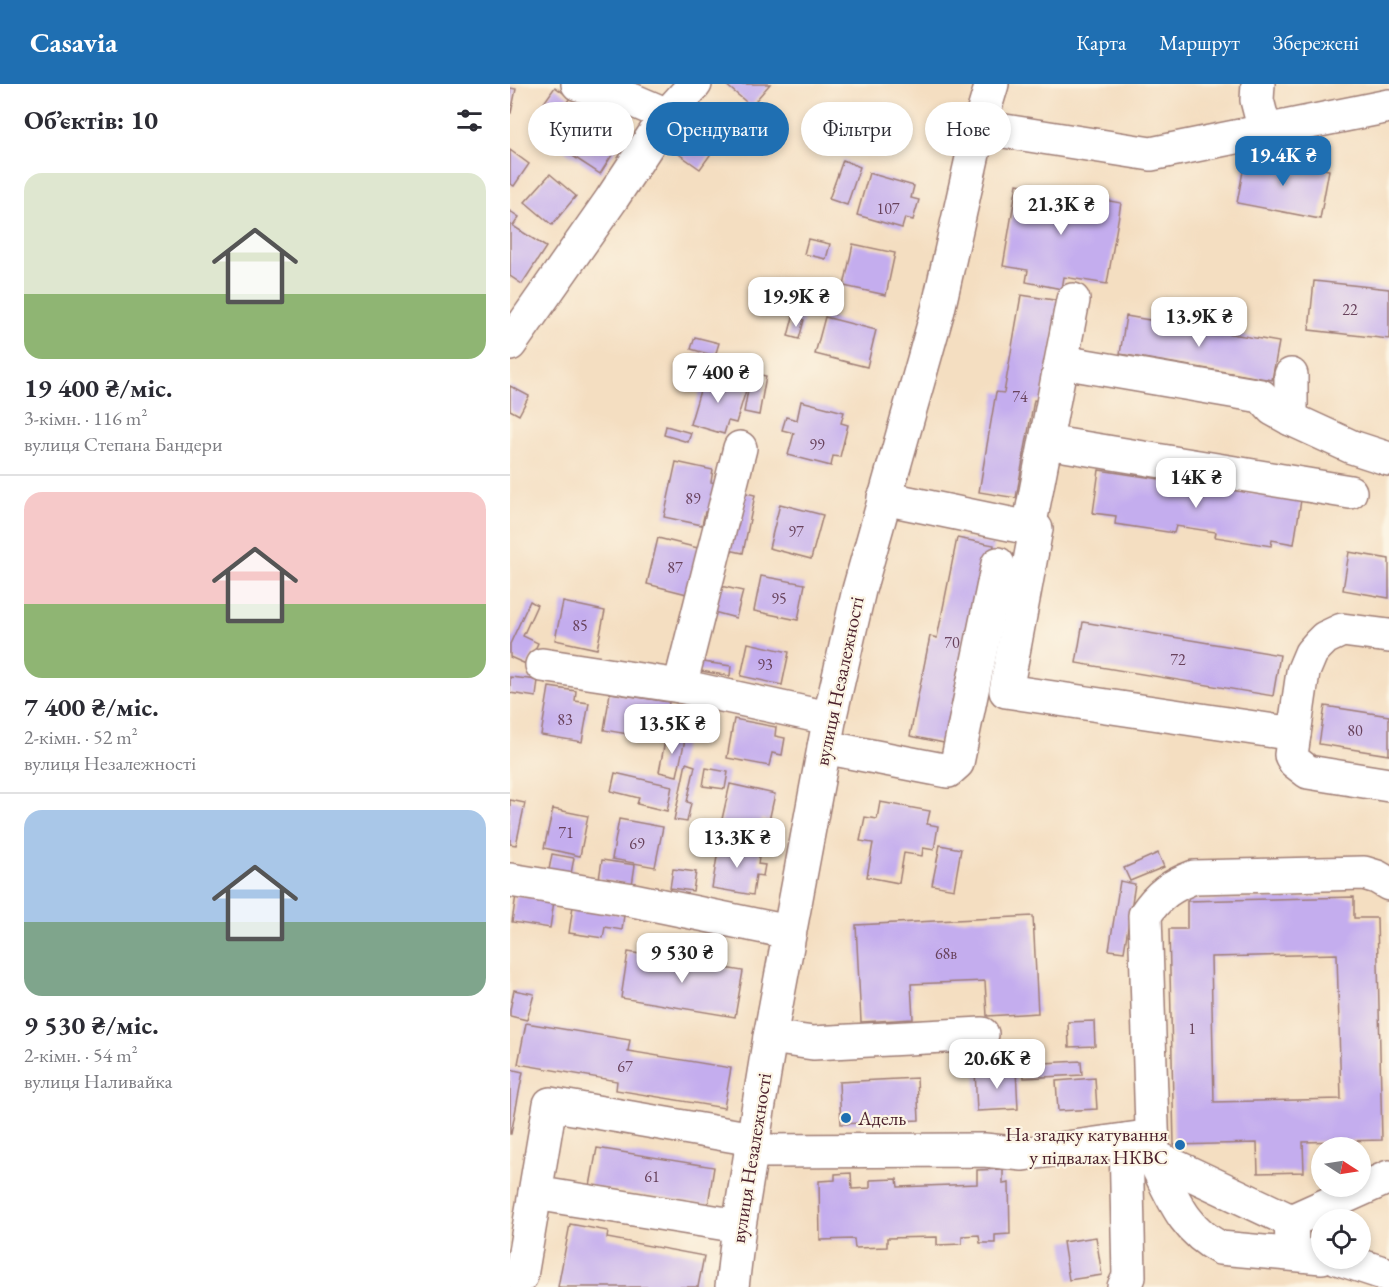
<!DOCTYPE html>
<html lang="uk">
<head>
<meta charset="utf-8">
<style>
	:root { --surface:#fff; --page:#f2f2f3; --text:#2b2b33; --muted:#7c7c81; --line:#e1e1e2; --accent:#1f6fb2 }
	body { margin:0; font-family:"EB Garamond",serif; background:var(--page); color:var(--text); height:100vh; display:flex; flex-direction:column; font-size:22px; white-space:nowrap }
	* { box-sizing:border-box; margin:0 }
	p { font-size:20px; color:var(--muted) }
	.icon { flex:none; width:33px; height:33px; fill:none; stroke:currentColor; stroke-width:2; stroke-linecap:round; stroke-linejoin:round }
	.map { position:relative; flex:1; overflow:hidden }
	.panel { display:flex; flex-direction:column; background:var(--surface); width:510px }
	.panel>* { flex:none }
	.banner { position:absolute; left:18px; top:18px; width:570px; height:54px; display:flex; gap:12px }
	.needle { width:39px; rotate:102deg }
	.fabs { position:absolute; left:801px; top:1053px; display:grid; gap:12px }
	.fabs a { display:grid; place-items:center; width:60px; height:60px; border-radius:50%; background:var(--surface); box-shadow:0 3px 9px #0003; font-size:30px }
	.price { position:absolute; translate:-50% -51px; padding:0 14px; border-radius:12px; background:#fff; color:#222; font-size:20px; line-height:39px; filter:drop-shadow(0 2px 3px #0008) }
	.price::after { content:''; position:absolute; left:50%; top:36px; width:18px; height:14px; margin-left:-9px; background:inherit; clip-path:polygon(0 0,100% 0,50% 100%) }
	.price.on { background:var(--accent); color:#fff }
	ul { padding:0; list-style:none }
	li { display:grid; align-content:center; gap:12px; height:318px; padding:0 24px }
	li+li { border-top:2px solid var(--line) }
	li span { display:grid; place-items:center; height:186px; border-radius:18px; color:#555 }
	li>.icon { margin-inline-start:auto }
	span .icon { width:108px; height:108px; fill:#fffc; stroke-width:1 }
	li b { font-size:26px }
	h2 { display:flex; justify-content:space-between; align-items:center; height:72px; padding:0 24px; font-size:26px }
	.tag { padding:0 21px; border-radius:27px; background:var(--surface); box-shadow:0 3px 9px #0003; font-size:21px; line-height:54px }
	.tag.on { background:var(--accent); color:#fff }
	header { display:flex; align-items:center; gap:36px; box-sizing:border-box; height:84px; padding:0 30px; background:var(--accent); color:#fff }
	header strong { font-size:28px }
	nav { display:flex; gap:33px; margin-inline-start:auto; font-size:21px }
	main { display:flex; flex:1; min-height:0 }
	.map>svg:first-child { display:block }
	.building { fill:#c4adee; fill-rule:evenodd }
	.lines { fill:none; stroke-linecap:round; stroke-linejoin:round }
	.minor-casing { stroke:#9f7e76; stroke-width:36 }
	.major-casing { stroke:#9f7e76; stroke-width:36 }
	.minor { stroke:#fff; stroke-width:33 }
	.major { stroke:#fff; stroke-width:33 }
	.poi-dot { fill:#1f6fb2; stroke:#fcf5e5; stroke-width:2 }
	.labels { text-anchor:middle; stroke-width:4.5; stroke-linejoin:round; paint-order:stroke }
	.number-label { font-size:16px; fill:#68425c }
	.street-label { font-size:20px; fill:#4a1f2b; stroke:#fcf5e5 }
	.poi-label { font-size:20px; fill:#4a1f2b; stroke:#fcf5e5; text-anchor:start }
</style>
</head>
<body>
<header>
<strong>Casavia</strong>
<nav><a>Карта</a><a>Маршрут</a><a>Збережені</a></nav>
</header>
<main>
<section class="panel">
<h2>Об’єктів: 10<svg class="icon" aria-label="filters" viewBox="0 0 24 24"><path d="M4 7h16M4 17h16"/><circle cx="9" cy="7" r="2"/><circle cx="15" cy="17" r="2"/></svg></h2>
<ul>
<li><span style="background:linear-gradient(#dfe7d0 65%,#8fb573 0)"><svg class="icon" aria-label="home" viewBox="0 0 24 24"><path d="M3 11l9-7 9 7M6 9v11h12V9"/></svg></span><div><b>19 400 ₴/міс.</b><p>3-кімн. · 116 m²</p><p>вулиця Степана Бандери</p></div></li>
<li><span style="background:linear-gradient(#f6c9c9 60%,#8fb573 0)"><svg class="icon" aria-label="home" viewBox="0 0 24 24"><path d="M3 11l9-7 9 7M6 9v11h12V9"/></svg></span><div><b>7 400 ₴/міс.</b><p>2-кімн. · 52 m²</p><p>вулиця Незалежності</p></div></li>
<li><span style="background:linear-gradient(#a9c7e8 60%,#7fa58c 0)"><svg class="icon" aria-label="home" viewBox="0 0 24 24"><path d="M3 11l9-7 9 7M6 9v11h12V9"/></svg></span><div><b>9 530 ₴/міс.</b><p>2-кімн. · 54 m²</p><p>вулиця Наливайка</p></div></li>
</ul>
</section>
<div class="map">
<svg width="879" height="1203" viewBox="0 0 879 1203">
	<rect width="100%" height="100%" fill="#fcf5e5"/>
	<filter id="ink" filterUnits="userSpaceOnUse"><feTurbulence type="fractalNoise" baseFrequency=".0167" numOctaves="2"/><feDisplacementMap in="SourceGraphic" scale="12" xChannelSelector="R" yChannelSelector="G"/><feConvolveMatrix kernelMatrix="1 2 1 2 8 2 1 2 1" color-interpolation-filters="sRGB"/></filter>
	<filter id="wash" filterUnits="userSpaceOnUse"><feTurbulence type="fractalNoise" baseFrequency=".008" numOctaves="4" result="noise"/><feDisplacementMap in="SourceGraphic" scale="24" xChannelSelector="R" yChannelSelector="G"/><feGaussianBlur stdDeviation="1.35" result="paint"/><feColorMatrix in="noise" values="0 0 0 0 0 0 0 0 0 0 0 0 0 0 0 0 0 1.4 0 .05"/><feComposite in="paint" operator="in"/></filter>
	<g filter="url(#wash)">
		<rect width="100%" height="100%" fill="#f4dec1"/>
		<g id="blocks">
			<g class="building">
				<path d="M215,0h45l-19,22z"/>
				<path d="M45,3l15,11 -14,19 -15,-10z"/>
				<path d="M0,4l6,1 -5,24h-1z"/>
				<path d="M76,34l35,23 -21,33 -35,-23z"/>
				<path d="M174,36l34,24 -18,25 -34,-24z"/>
				<path d="M0,66l19,14 -15,22 -4,-2z"/>
				<path d="M736,71l83,15 -9,49 -83,-16z"/>
				<path d="M333,76l17,7 -13,38 -18,-6z"/>
				<path d="M359,89l45,13 -3,12 8,2 -6,20 -8,-2 -3,10 -45,-13z"/>
				<path d="M40,90l26,22 -24,29 -27,-23z"/>
				<path d="M507,100l104,19 -14,81 -43,-7 -2,12 -36,-7 2,-12 -25,-4z"/>
				<path d="M0,127l9,6 -6,9 33,21 -24,37 -12,-8z"/>
				<path d="M298,155l22,5 -4,15 -22,-5z"/>
				<path d="M343,160l42,9 -9,42 -42,-9z"/>
				<path d="M804,197l75,8v50l-80,-9z"/>
				<path d="M511,211l39,6 -17,100 -9,-1 -18,98 -37,-6 17,-100 8,1z"/>
				<path d="M616,232l153,26 -7,38 -152,-26z"/>
				<path d="M283,233l11,3 -5,19 -11,-3z"/>
				<path d="M315,233l51,13 -9,37 -52,-13z"/>
				<path d="M185,253l24,6 -4,13 -24,-7z"/>
				<path d="M241,289l15,3 -7,39 -15,-3z"/>
				<path d="M195,290l42,13 -11,36 -8,-2 -4,13 -34,-10z"/>
				<path d="M0,302l19,10 -10,19 -9,-5z"/>
				<path d="M291,317l43,11 -3,11 7,2 -8,32 -7,-1 -2,10 -43,-11 6,-22 -12,-3 4,-13 11,3z"/>
				<path d="M156,342l25,7 -3,9 -24,-7z"/>
				<path d="M166,378l37,8 -2,12 10,2 -6,30 -10,-2 -3,13 -38,-8z"/>
				<path d="M589,386l202,30 -7,44 -22,-4 -1,6 -56,-9 1,-5 -40,-6 -2,7 -59,-9 1,-8 -23,-3z"/>
				<path d="M227,407l18,4 -12,58 -19,-4z"/>
				<path d="M270,420l43,11 -12,44 -42,-11z"/>
				<path d="M148,454l44,11 -11,46 -44,-11z"/>
				<path d="M447,454l37,7 -20,102 -25,97 -39,-8 20,-100 7,2z"/>
				<path d="M839,468l40,7v39l-46,-8z"/>
				<path d="M251,492l44,8 -7,36 -44,-9z"/>
				<path d="M206,501l27,6 -7,27 -26,-7z"/>
				<path d="M20,517l7,4 -14,31 15,7 -10,22 -18,-8v-13z"/>
				<path d="M53,518l42,9 -8,38 -42,-9z"/>
				<path d="M573,538l197,33 -7,41 -197,-33z"/>
				<path d="M238,559l41,9 -7,33 -41,-9z"/>
				<path d="M186,577l35,5 -1,10 -35,-6z"/>
				<path d="M0,593l28,3 -2,17 -26,-4z"/>
				<path d="M39,603l27,4 -1,10 14,2 -7,39 -41,-7z"/>
				<path d="M100,609l59,9 -6,38 -59,-10z"/>
				<path d="M815,622l64,10v39l-70,-11z"/>
				<path d="M224,635l42,8 -1,9 10,2 -3,17 -10,-2 -3,13 -42,-8z"/>
				<path d="M167,649l9,2 -9,41 -18,-4 7,-36 10,2z"/>
				<path d="M176,679l9,3 -8,36 4,1 -4,19 -13,-2z"/>
				<path d="M196,684l22,4 -3,17 -22,-3z"/>
				<path d="M105,689l57,13 -5,25 -30,-7 2,-6 -28,-7z"/>
				<path d="M220,700l45,10 -6,27 -7,-2 -4,18 -38,-9z"/>
				<path d="M0,716l15,3 -9,42 -6,-1z"/>
				<path d="M370,718l50,9 -3,13 11,2 -4,24 -11,-2 -1,8 -18,-3 -5,30 -32,-6 6,-34 -13,-2 5,-24 12,2z"/>
				<path d="M43,725l35,7 -8,40 -36,-8z"/>
				<path d="M109,735l44,8 -8,40 -43,-8z"/>
				<path d="M209,760l41,6 -2,14 7,1 -2,11 -7,-1 -3,20 -41,-7z"/>
				<path d="M430,761l21,4 -7,40 -22,-4z"/>
				<path d="M648,769l6,14 -34,14 -6,-13z"/>
				<path d="M42,770l22,4 -4,21 -22,-4z"/>
				<path d="M92,776l33,5 -3,20 -33,-6z"/>
				<path d="M163,785l23,3 -3,19 -23,-3z"/>
				<path d="M610,797l15,3 -11,68 -15,-2z"/>
				<path d="M6,811l38,6 -4,27 -38,-6z"/>
				<path d="M844,813v21h23l5,222 -79,2 1,30 -46,1 -1,-30 -83,2 -5,-216h18v-28zM827,870l4,145 -127,3 -3,-145z"/>
				<path d="M63,822l51,9 -2,15 -17,-3 -2,11 -34,-5z"/>
				<path d="M523,832l5,97 -51,3 -2,-35 -74,3 2,35 -52,3 -5,-97z"/>
				<path d="M118,868l115,19 -8,46 -114,-19z"/>
				<path d="M4,906l20,4 -7,26 -17,-4v-6z"/>
				<path d="M584,937l1,25 -26,1 -1,-25z"/>
				<path d="M16,939l104,17 -2,11 103,17 -7,40 -108,-18 1,-9 -99,-17z"/>
				<path d="M571,977l1,14 -58,3 -1,-14z"/>
				<path d="M0,985l13,3 -12,62h-1z"/>
				<path d="M506,985l2,40 -41,2 -2,-40z"/>
				<path d="M407,994l2,42 -78,4 -2,-42z"/>
				<path d="M585,994l2,31 -39,2 -2,-30z"/>
				<path d="M87,1064l117,19 -6,38 -118,-19z"/>
				<path d="M493,1085v15l6,-1 1,51 -15,1v8h-15l-1,-8 -17,1v8l-25,1v-8l-50,1v9l-32,1 -1,-9 -34,1 -1,-59 16,-1v-6l16,-1 1,16 18,-1v-8l27,-1 1,8 79,-3v-14z"/>
				<path d="M60,1140l38,7 -1,7 97,18 -6,31h-140z"/>
				<path d="M586,1153l6,38 -33,5 -6,-38z"/>
			</g>
		</g>
	</g>
	<g filter="url(#ink)">
		<use href="#blocks" fill-opacity="0" stroke="#9f7e76" stroke-width="1.5"/>
		<g class="lines">
			<g class="minor-casing">
				<g id="minor">
					<path d="M68,0l54,16 35,15"/>
					<path d="M748,0l-1,16 8,31"/>
					<path d="M469,43l172,27 238,-48"/>
					<path d="M0,260l101,-144 56,-85 28,-31"/>
					<path d="M552,278l199,34 12,13 18,10 61,28 37,12"/>
					<path d="M781,335v-44"/>
					<path d="M536,358l304,50"/>
					<path d="M374,414l145,30 44,-228"/>
					<path d="M519,444l7,1 -30,162 288,43"/>
					<path d="M879,552l-47,-6 -17,8 -7,7 -7,8 -8,19 -12,83 4,7 13,10 81,13"/>
					<path d="M32,581l138,21 139,30h11"/>
					<path d="M170,602l60,-238"/>
					<path d="M314,663l124,24 9,-8 41,-199"/>
					<path d="M0,796l123,20 156,32"/>
					<path d="M260,953l43,6 169,-9"/>
					<path d="M241,1067l233,-1 39,4 130,-18"/>
					<path d="M643,1072l138,65"/>
					<path d="M25,1109l204,33"/>
					<path d="M782,1159l-1,-22 98,-44"/>
					<path d="M812,1173l-102,-9c-37,-19 -47,-51 -65,-86l-2,-6 -8,-241c13,-20 27,-30 49,-38l170,-4 13,4 12,7"/>
					<path d="M827,1174l52,17"/>
					<path d="M11,1192l29,-172 203,35"/>
					<path d="M614,1203l5,-10 -3,-137"/>
				</g>
			</g>
			<g class="major-casing">
				<path id="major" d="M222,1203l7,-61 31,-189 60,-321 29,-126 79,-280 41,-183 13,-43"/>
			</g>
			<use href="#minor" class="minor"/>
			<use href="#major" class="major"/>
		</g>
	</g>
	<g class="poi-dot">
		<circle cx="336" cy="1034" r="6"/>
		<circle cx="670" cy="1061" r="6"/>
	</g>
	<g class="labels">
		<g class="number-label">
			<text x="378" y="130">107</text>
			<text x="840" y="231">22</text>
			<text x="510" y="318">74</text>
			<text x="307" y="366">99</text>
			<text x="183" y="420">89</text>
			<text x="286" y="453">97</text>
			<text x="165" y="489">87</text>
			<text x="269" y="520">95</text>
			<text x="70" y="547">85</text>
			<text x="442" y="564">70</text>
			<text x="668" y="581">72</text>
			<text x="255" y="586">93</text>
			<text x="55" y="641">83</text>
			<text x="845" y="652">80</text>
			<text x="56" y="754">71</text>
			<text x="127" y="765">69</text>
			<text x="436" y="875">68в</text>
			<text x="682" y="950">1</text>
			<text x="115" y="988">67</text>
			<text x="142" y="1098">61</text>
		</g>
		<g class="street-label">
			<text transform="translate(329 597) rotate(-78)" y="7">вулиця Незалежності</text>
			<text transform="translate(241 1074) rotate(-81)" y="7">вулиця Незалежності</text>
		</g>
		<g class="poi-label">
			<text x="348" y="1041">Адель</text>
			<text x="658" y="1057" text-anchor="end">На згадку катування<tspan x="658" dy="23">у підвалах НКВС</tspan></text>
		</g>
	</g>
</svg>
<div class="fabs">
<a><svg class="needle" viewBox="-14 -14 28 28"><path d="M0-13l5 13h-10z" fill="#e53935"/><path d="M0 13l5-13h-10z" fill="#7c7c81"/></svg></a>
<a><svg class="icon" aria-label="locate" viewBox="0 0 24 24"><circle cx="12" cy="12" r="6"/><path d="M12 2v4M12 18v4M2 12h4M18 12h4"/></svg></a>
</div>
<b class="price on" style="left:773px;top:103px">19.4K ₴</b>
<b class="price" style="left:551px;top:152px">21.3K ₴</b>
<b class="price" style="left:286px;top:244px">19.9K ₴</b>
<b class="price" style="left:689px;top:264px">13.9K ₴</b>
<b class="price" style="left:208px;top:320px">7 400 ₴</b>
<b class="price" style="left:686px;top:425px">14K ₴</b>
<b class="price" style="left:162px;top:671px">13.5K ₴</b>
<b class="price" style="left:227px;top:785px">13.3K ₴</b>
<b class="price" style="left:172px;top:900px">9 530 ₴</b>
<b class="price" style="left:487px;top:1006px">20.6K ₴</b>
<div class="banner">
<a class="tag">Купити</a>
<a class="tag on">Орендувати</a>
<a class="tag">Фільтри</a>
<a class="tag">Нове</a>
</div>
</div>
</main>
</body>
</html>
